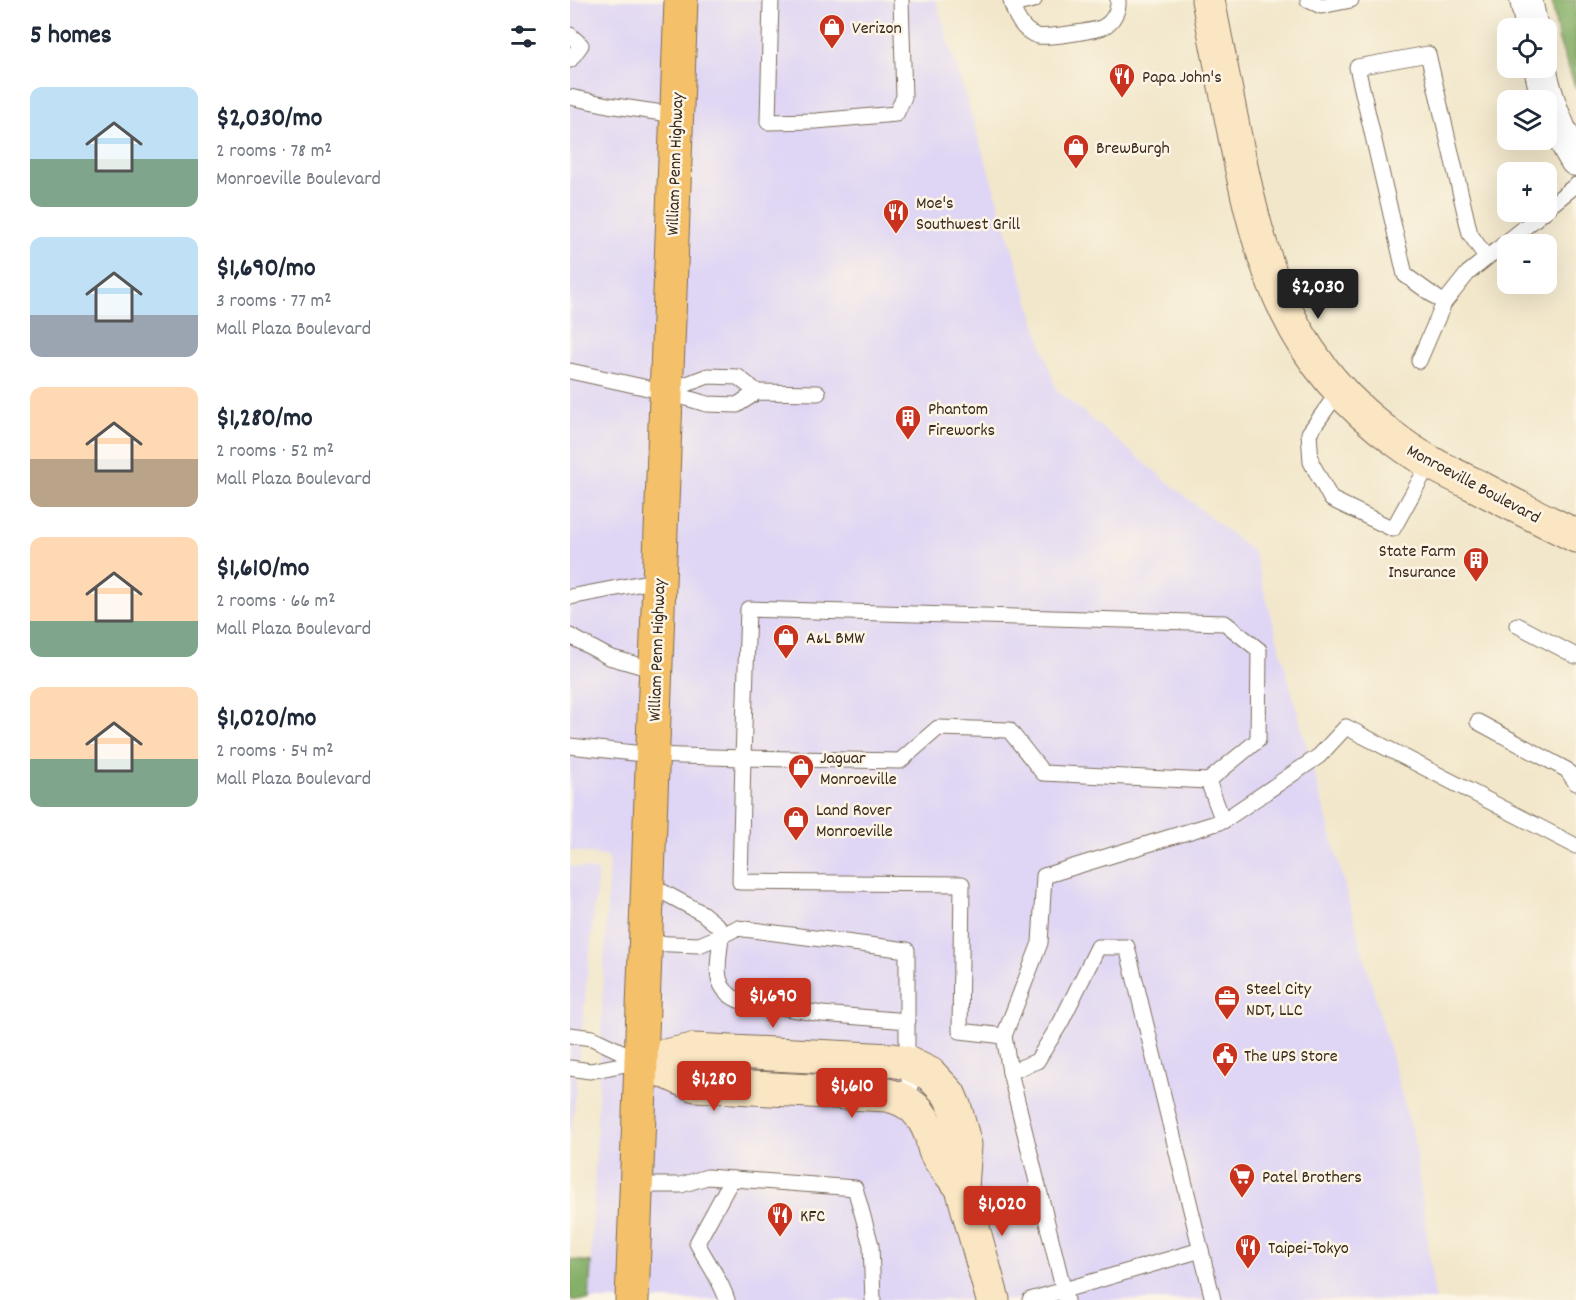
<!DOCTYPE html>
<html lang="en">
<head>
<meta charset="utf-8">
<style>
	:root { --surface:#fff; --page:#f2f2f3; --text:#1f2937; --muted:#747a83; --accent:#c8321e }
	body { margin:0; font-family:Dekko,sans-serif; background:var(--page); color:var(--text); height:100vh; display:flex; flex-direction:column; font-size:22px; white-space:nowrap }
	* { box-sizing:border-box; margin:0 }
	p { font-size:20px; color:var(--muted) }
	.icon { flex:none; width:33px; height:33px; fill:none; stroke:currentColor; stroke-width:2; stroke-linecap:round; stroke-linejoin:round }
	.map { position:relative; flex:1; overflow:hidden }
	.side { display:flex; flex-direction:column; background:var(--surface); width:570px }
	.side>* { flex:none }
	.buttons { position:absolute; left:927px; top:18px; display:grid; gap:12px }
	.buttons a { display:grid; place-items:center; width:60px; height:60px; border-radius:12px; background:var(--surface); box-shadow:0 6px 24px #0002; font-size:30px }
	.price { position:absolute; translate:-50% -51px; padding:0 14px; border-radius:6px; background:var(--accent); color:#fff; font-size:20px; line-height:39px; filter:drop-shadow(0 2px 3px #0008) }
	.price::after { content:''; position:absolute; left:50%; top:36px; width:18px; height:14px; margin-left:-9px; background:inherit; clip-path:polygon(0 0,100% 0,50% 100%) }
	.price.selected { background:#222; color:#fff }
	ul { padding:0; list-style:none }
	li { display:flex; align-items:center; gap:18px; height:150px; padding:0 30px }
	li span { display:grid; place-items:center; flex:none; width:168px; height:120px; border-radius:12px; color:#555 }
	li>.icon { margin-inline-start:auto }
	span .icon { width:72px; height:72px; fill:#fffc; stroke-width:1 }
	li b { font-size:26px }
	h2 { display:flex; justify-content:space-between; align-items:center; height:72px; padding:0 30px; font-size:26px }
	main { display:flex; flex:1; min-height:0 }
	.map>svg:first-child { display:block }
	.built { fill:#dfd5f5 }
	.forest { fill:#85b067; stroke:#606d42; stroke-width:1.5 }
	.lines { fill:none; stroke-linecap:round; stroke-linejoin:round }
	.service-casing { stroke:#7b6c5b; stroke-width:17 }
	.minor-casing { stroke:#7b6c5b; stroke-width:34 }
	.secondary-casing { stroke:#7b6c5b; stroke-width:35 }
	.trunk-casing { stroke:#7b6c5b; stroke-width:35 }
	.service { stroke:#fff; stroke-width:15 }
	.minor { stroke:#fff; stroke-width:32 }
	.secondary { stroke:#fbe6c3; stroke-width:33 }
	.trunk { stroke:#f4c16a; stroke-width:33 }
	.labels { text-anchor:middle; stroke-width:5; stroke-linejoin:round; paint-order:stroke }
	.poi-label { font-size:18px; fill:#3b2a1e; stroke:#fcf5e5; text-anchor:start }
	.street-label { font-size:18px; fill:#3b2a1e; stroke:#fcf5e5 }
</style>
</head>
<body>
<main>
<section class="side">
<h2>5 homes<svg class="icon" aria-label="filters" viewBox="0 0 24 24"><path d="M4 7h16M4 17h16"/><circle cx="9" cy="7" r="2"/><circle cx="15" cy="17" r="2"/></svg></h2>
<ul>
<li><span style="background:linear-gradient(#bfe0f5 60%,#7fa58c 0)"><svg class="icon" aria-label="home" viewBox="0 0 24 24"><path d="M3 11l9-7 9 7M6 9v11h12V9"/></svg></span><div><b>$2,030/mo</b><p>2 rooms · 78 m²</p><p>Monroeville Boulevard</p></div></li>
<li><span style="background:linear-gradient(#bfe0f5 65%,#9aa5b1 0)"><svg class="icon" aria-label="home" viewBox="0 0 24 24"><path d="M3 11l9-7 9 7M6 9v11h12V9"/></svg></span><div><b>$1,690/mo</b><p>3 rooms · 77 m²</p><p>Mall Plaza Boulevard</p></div></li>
<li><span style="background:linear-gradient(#ffd9b3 60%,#b9a48a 0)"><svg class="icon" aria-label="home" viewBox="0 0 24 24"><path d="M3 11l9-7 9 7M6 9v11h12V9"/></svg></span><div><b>$1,280/mo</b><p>2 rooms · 52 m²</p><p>Mall Plaza Boulevard</p></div></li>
<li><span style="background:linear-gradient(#ffd9b3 70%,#7fa58c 0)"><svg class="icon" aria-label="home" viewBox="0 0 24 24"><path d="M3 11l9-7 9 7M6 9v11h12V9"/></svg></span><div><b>$1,610/mo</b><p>2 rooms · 66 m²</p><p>Mall Plaza Boulevard</p></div></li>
<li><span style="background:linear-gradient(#ffd9b3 60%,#7fa58c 0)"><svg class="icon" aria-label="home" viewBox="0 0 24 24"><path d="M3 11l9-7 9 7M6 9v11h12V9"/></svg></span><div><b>$1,020/mo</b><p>2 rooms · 54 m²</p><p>Mall Plaza Boulevard</p></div></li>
</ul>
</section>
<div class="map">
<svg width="1006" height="1300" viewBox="0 0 1006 1300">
	<rect width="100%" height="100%" fill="#fcf5e5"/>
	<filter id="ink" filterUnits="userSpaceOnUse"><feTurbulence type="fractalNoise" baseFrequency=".0167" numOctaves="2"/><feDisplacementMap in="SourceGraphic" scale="12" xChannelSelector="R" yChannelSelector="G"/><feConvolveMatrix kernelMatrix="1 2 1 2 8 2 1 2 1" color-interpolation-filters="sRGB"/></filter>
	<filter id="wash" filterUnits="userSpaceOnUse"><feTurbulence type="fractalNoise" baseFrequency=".008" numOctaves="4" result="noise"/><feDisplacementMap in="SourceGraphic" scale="24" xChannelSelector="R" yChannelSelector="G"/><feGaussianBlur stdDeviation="1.35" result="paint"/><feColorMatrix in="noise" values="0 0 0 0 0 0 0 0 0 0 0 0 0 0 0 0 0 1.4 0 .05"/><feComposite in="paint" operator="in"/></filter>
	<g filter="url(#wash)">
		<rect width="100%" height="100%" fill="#f2e7cb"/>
		<g class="built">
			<path d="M0,0h366l120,390 198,163 161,590 20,157h-846l20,-443 -39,-7z"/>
			<path d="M0,866l28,5 -28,276z"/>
		</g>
		<g class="forest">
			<path d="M982,0h24v89l-18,-51z"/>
			<path d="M0,1260l21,2 -2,38h-19z"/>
		</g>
	</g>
	<g filter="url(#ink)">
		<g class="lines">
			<g class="service-casing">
				<g id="service">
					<path d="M201,0l-3,122 48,-1 80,-7 8,-17 -3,-97"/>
					<path d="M441,0c3,14 11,32 27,36 9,2 56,-5 65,-9 10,-5 16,-17 15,-27"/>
					<path d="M738,0l13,6 30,-6"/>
					<path d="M442,5l22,-5"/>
					<path d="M0,35l11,10 -11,15"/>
					<path d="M0,97l38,8 68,10"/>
					<path d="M976,209l30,-24"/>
					<path d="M874,303l-39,-28 -48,-208 71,-13 42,180 16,23"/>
					<path d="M849,361l25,-58 24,-30 76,-61"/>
					<path d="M0,371l96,21 41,12 30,1 20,-13 61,1"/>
					<path d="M769,391l-30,42 2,29 20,37 62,30 37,-67"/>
					<path d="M96,392l42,-16 30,1 19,15"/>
					<path d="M0,597l89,-17"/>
					<path d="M947,625l59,31"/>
					<path d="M0,636l39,21 46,13"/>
					<path d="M908,722l89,48 9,13"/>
					<path d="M0,746l82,9 91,3 5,-149 477,14 34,27 -1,90 -50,41 15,40 96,-65 27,-29 230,119"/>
					<path d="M75,943l54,2 22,-9 -3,-10 -16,-13 -54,-29"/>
					<path d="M338,1021l-86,-7 -84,-14c-28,-13 -19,-38 -17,-64l16,-8 170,22v113l5,41"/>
					<path d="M0,1035l22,3 49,23"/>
					<path d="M434,1036l36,-93 4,-67 179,-55"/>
					<path d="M0,1068l20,3 51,-10"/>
					<path d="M440,1072l-6,-36 -44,-5 2,-147 -222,-2 3,-124 157,3 38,-33 71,2 34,43 165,8"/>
					<path d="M66,1185h45l26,-8 148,11 16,57 2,55"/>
					<path d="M157,1300c-6,-20 -20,-38 -30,-57l35,-64"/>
					<path d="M460,1300l171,-50"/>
					<path d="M496,1300l-56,-228 27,-11 24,-39 37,-75h29l86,353"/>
				</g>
			</g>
			<g class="minor-casing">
				<g id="minor">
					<path d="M956,0l6,28"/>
					<path d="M970,68c7,33 18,63 36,92"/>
				</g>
			</g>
			<g class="secondary-casing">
				<g id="secondary">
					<path d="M638,0c9,47 19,95 28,142 26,128 53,222 164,301 24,18 52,31 79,44 32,17 65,33 97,49"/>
					<path d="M71,1061l52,-11 199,10 15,3 23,11 19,20 6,14 10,37 -3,43 31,112"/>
					<path d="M71,1061l54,24 192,10c24,5 35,17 44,40 2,6 2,13 5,18 6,13 18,24 26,35"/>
				</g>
			</g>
			<g class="trunk-casing">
				<path id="trunk" d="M62,1300l49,-1300"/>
			</g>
			<use href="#service" class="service"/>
			<use href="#minor" class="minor"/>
			<use href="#secondary" class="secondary"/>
			<use href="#trunk" class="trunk"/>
		</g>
	</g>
	<defs>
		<g id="shop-pin" transform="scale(1.35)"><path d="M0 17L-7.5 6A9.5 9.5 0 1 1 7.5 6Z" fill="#c8321e" stroke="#fcf5e5"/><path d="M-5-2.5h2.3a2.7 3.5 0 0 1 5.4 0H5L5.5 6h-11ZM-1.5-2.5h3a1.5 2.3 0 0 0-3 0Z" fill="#fff"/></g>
		<g id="restaurant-pin" transform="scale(1.35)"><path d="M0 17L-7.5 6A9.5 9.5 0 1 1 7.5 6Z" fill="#c8321e" stroke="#fcf5e5"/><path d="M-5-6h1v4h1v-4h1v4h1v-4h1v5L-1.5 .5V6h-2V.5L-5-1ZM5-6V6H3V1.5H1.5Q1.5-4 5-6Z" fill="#fff"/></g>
		<g id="building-pin" transform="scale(1.35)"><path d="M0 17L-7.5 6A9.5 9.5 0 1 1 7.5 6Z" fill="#c8321e" stroke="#fcf5e5"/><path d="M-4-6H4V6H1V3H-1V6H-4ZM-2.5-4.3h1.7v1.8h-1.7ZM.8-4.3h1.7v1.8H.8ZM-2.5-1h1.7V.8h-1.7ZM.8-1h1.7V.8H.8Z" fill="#fff"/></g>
		<g id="office-pin" transform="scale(1.35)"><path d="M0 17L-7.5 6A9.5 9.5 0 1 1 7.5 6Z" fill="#c8321e" stroke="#fcf5e5"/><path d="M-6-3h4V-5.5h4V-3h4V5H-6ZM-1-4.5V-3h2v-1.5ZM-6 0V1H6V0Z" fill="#fff"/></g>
		<g id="civic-pin" transform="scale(1.35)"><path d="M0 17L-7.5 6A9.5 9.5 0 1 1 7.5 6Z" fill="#c8321e" stroke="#fcf5e5"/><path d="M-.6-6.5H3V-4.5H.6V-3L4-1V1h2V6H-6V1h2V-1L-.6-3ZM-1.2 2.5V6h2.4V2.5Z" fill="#fff"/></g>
		<g id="supermarket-pin" transform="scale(1.35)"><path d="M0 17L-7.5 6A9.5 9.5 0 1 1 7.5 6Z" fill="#c8321e" stroke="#fcf5e5"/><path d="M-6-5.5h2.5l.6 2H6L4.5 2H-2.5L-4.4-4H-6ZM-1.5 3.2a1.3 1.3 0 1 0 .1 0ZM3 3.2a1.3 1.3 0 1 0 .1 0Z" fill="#fff"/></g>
	</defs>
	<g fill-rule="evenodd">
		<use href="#shop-pin" x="262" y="27"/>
		<use href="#restaurant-pin" x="552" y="76"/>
		<use href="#shop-pin" x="506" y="147"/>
		<use href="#restaurant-pin" x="326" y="212"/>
		<use href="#building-pin" x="338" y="418"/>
		<use href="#building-pin" x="906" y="560"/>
		<use href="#shop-pin" x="216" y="637"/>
		<use href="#shop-pin" x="231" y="767"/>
		<use href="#shop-pin" x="226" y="819"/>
		<use href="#office-pin" x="657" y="998"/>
		<use href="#civic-pin" x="655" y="1055"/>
		<use href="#supermarket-pin" x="672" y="1176"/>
		<use href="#restaurant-pin" x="210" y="1215"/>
		<use href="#restaurant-pin" x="678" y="1247"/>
	</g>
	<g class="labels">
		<g class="poi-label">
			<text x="282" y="33">Verizon</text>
			<text x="572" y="82">Papa John's</text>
			<text x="526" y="153">BrewBurgh</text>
			<text x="346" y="208">Moe's<tspan x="346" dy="21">Southwest Grill</tspan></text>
			<text x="358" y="414">Phantom<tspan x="358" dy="21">Fireworks</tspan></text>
			<text x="886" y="556" text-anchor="end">State Farm<tspan x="886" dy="21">Insurance</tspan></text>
			<text x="236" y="643">A&amp;L BMW</text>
			<text x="250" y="763">Jaguar<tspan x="250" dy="21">Monroeville</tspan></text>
			<text x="246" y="815">Land Rover<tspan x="246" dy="21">Monroeville</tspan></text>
			<text x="676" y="994">Steel City<tspan x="676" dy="21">NDT, LLC</tspan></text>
			<text x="674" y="1061">The UPS Store</text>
			<text x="692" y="1182">Patel Brothers</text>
			<text x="230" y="1221">KFC</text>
			<text x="698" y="1253">Taipei-Tokyo</text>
		</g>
		<g class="street-label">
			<text transform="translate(104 164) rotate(-88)" y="6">William Penn Highway</text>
			<text transform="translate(904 483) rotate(28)" y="6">Monroeville Boulevard</text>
			<text transform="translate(86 650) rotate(-88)" y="6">William Penn Highway</text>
		</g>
	</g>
</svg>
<div class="buttons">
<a><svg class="icon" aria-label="locate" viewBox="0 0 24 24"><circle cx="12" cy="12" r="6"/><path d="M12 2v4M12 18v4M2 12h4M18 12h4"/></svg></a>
<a><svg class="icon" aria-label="layers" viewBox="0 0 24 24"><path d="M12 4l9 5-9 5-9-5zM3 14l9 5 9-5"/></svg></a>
<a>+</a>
<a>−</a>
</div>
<b class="price selected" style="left:748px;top:320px">$2,030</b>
<b class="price" style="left:203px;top:1029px">$1,690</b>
<b class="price" style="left:144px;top:1112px">$1,280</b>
<b class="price" style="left:282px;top:1119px">$1,610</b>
<b class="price" style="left:432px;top:1237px">$1,020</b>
</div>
</main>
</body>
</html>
